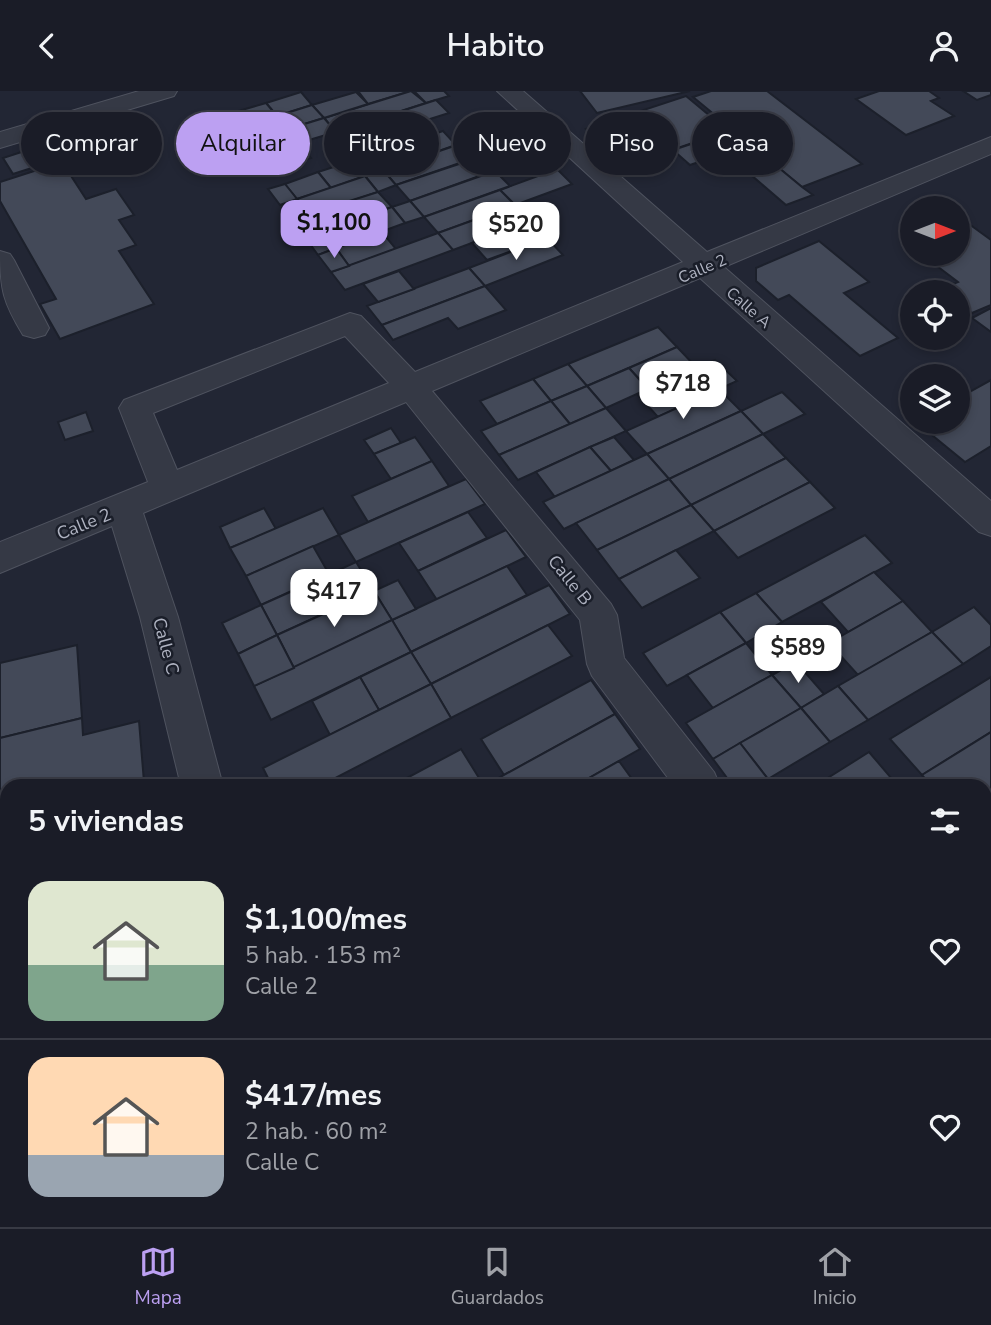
<!DOCTYPE html>
<html lang="es">
<head>
<meta charset="utf-8">
<style>
	:root { --surface:#1a1c27; --page:#272933; --text:#f1f3f6; --muted:#9fa1a7; --line:#383a44; --accent:#bca0f2 }
	body { margin:0; font-family:"Nunito Sans",sans-serif; background:var(--page); color:var(--text); height:100vh; display:flex; flex-direction:column; font-size:26px; white-space:nowrap }
	* { box-sizing:border-box; margin:0 }
	p { font-size:23px; color:var(--muted) }
	.icon { flex:none; width:38px; height:38px; fill:none; stroke:currentColor; stroke-width:2; stroke-linecap:round; stroke-linejoin:round }
	.map { position:relative; flex:1; overflow:hidden }
	.details { position:absolute; left:0px; top:688px; width:992px; height:450px; display:flex; flex-direction:column; background:var(--surface); border-radius:21px 21px 0 0; box-shadow:0 4px 10px #0003,0 0 0 2px var(--line) }
	.details>* { flex:none }
	.top-card { position:absolute; left:21px; top:21px; width:950px; height:63px; display:flex; gap:14px }
	.needle { width:46px; rotate:90deg }
	.fabs { position:absolute; left:900px; top:105px; display:grid; gap:14px }
	.fabs a { display:grid; place-items:center; width:70px; height:70px; border-radius:50%; background:var(--surface); box-shadow:0 4px 10px #0003,0 0 0 2px var(--line); font-size:35px }
	.price { position:absolute; translate:-50% -60px; padding:0 16px; border-radius:14px; background:#fff; color:#222; font-size:23px; line-height:46px; filter:drop-shadow(0 2px 4px #0008) }
	.price::after { content:''; position:absolute; left:50%; top:42px; width:21px; height:16px; margin-left:-10px; background:inherit; clip-path:polygon(0 0,100% 0,50% 100%) }
	.price.active { background:var(--accent); color:#111 }
	ul { padding:0; list-style:none }
	li { display:flex; align-items:center; gap:21px; height:175px; padding:0 28px }
	li+li { border-top:2px solid var(--line) }
	li span { display:grid; place-items:center; flex:none; width:196px; height:140px; border-radius:21px; color:#555 }
	li>.icon { margin-inline-start:auto }
	span .icon { width:84px; height:84px; fill:#fffc; stroke-width:1 }
	li b { font-size:30px }
	h2 { display:flex; justify-content:space-between; align-items:center; height:84px; padding:0 28px; font-size:30px }
	.chip { padding:0 24px; border-radius:32px; background:var(--surface); box-shadow:0 4px 10px #0003,0 0 0 2px var(--line); font-size:24px; line-height:63px }
	.chip.active { background:var(--accent); color:#111 }
	header { display:flex; justify-content:space-between; align-items:center; height:91px; padding:0 28px; background:var(--surface); font-size:32px; font-weight:600 }
	.menu { display:flex; justify-content:space-around; align-items:center; height:98px; border-top:2px solid var(--line); background:var(--surface); font-size:19px; color:var(--muted) }
	.menu a { display:grid; justify-items:center; gap:4px }
	.menu .active { color:var(--accent) }
	.map>svg:first-child { display:block }
	.building { fill:#434958; stroke:#1c202b; stroke-width:2 }
	.lines { fill:none; stroke-linecap:round; stroke-linejoin:round }
	.minor-casing { stroke:#4f535f; stroke-width:2 }
	.minor { fill:#353945; fill-rule:evenodd }
	.labels { text-anchor:middle; stroke-width:5; stroke-linejoin:round; paint-order:stroke }
	.far-street-label { font-size:16px; fill:#afb3c1; stroke:#1a1e29 }
	.street-label { font-size:18px; fill:#afb3c1; stroke:#1a1e29 }
</style>
</head>
<body>
<header><svg class="icon" aria-label="back" viewBox="0 0 24 24"><path d="M15 5l-7 7 7 7"/></svg>Habito<svg class="icon" aria-label="person" viewBox="0 0 24 24"><circle cx="12" cy="8" r="4"/><path d="M4 21q1-7 8-7t8 7"/></svg></header>
<div class="map">
<svg width="991" height="1136" viewBox="0 0 991 1136">
	<rect width="100%" height="100%" fill="#222634"/>
	<g class="building">
		<path d="M358,0h53l-43,13z"/>
		<path d="M411,0l15,12 -90,29 -12,-14z"/>
		<path d="M414,0h30l5,5 -23,7z"/>
		<path d="M580,0h110l-93,22z"/>
		<path d="M711,0h56l95,73 -60,23 -109,-90z"/>
		<path d="M879,0h50l10,7 -8,3 23,15 -48,19 -50,-36z"/>
		<path d="M963,0h28v4l-14,5z"/>
		<path d="M301,1l11,13 -35,11 -11,-13z"/>
		<path d="M356,1l12,12 -44,14 -12,-13z"/>
		<path d="M686,5l42,35 -103,35 -39,-37z"/>
		<path d="M436,9l13,13 -57,18 -12,-13z"/>
		<path d="M266,12l11,13 -32,9 -10,-13z"/>
		<path d="M312,14l12,13 -36,11 -11,-13z"/>
		<path d="M277,25l11,13 -32,10 -11,-14z"/>
		<path d="M324,27l12,14 -37,11 -11,-14z"/>
		<path d="M380,27l12,13 -40,13 -12,-14z"/>
		<path d="M245,34l11,14 -14,4 -10,-13z"/>
		<path d="M288,38l11,14 -32,10 -11,-14z"/>
		<path d="M733,39l69,57 11,8 -27,10 -56,-48 -6,2 -5,-4 -29,10 -17,-15z"/>
		<path d="M443,40l13,14 -57,20 -13,-15z"/>
		<path d="M496,41l15,14 -28,9 -14,-14z"/>
		<path d="M469,50l14,14 -87,30 -13,-15z"/>
		<path d="M49,52l11,16 -47,15 -10,-16z"/>
		<path d="M299,52l12,15 -33,10 -11,-15z"/>
		<path d="M471,69l14,14 -75,27 -14,-16z"/>
		<path d="M352,70l13,15 -34,12 -13,-16z"/>
		<path d="M62,71l24,37 30,-10 18,26 -15,5 17,25 -17,6 35,53 -94,35 -20,-35 16,-5 -56,-98v-19z"/>
		<path d="M557,78l15,15 -57,21 -15,-15z"/>
		<path d="M383,79l13,15 -18,7 -13,-16z"/>
		<path d="M495,80l15,15 -86,31 -14,-16z"/>
		<path d="M318,81l13,16 -34,11 -12,-15z"/>
		<path d="M365,85l13,16 -68,23 -13,-16z"/>
		<path d="M285,93l12,15 -17,6 -12,-16z"/>
		<path d="M500,99l15,15 -77,28 -14,-16z"/>
		<path d="M378,101l14,15 -35,13 -14,-17z"/>
		<path d="M410,110l14,16 -19,6 -13,-16z"/>
		<path d="M343,112l14,17 -35,11 -12,-16z"/>
		<path d="M515,114l16,16 -78,29 -15,-17z"/>
		<path d="M392,116l13,16 -87,32 -13,-18z"/>
		<path d="M310,124l12,16 -17,6 -13,-16z"/>
		<path d="M958,125l33,24v65l-19,8 -15,-11v-10l-16,-3 17,-7 -37,-28h36z"/>
		<path d="M541,126l16,17 -70,26 -15,-17z"/>
		<path d="M382,141l14,17 -47,17 -13,-18z"/>
		<path d="M438,142l15,17 -108,40 -14,-18z"/>
		<path d="M547,147l16,17 -78,31 -16,-18z"/>
		<path d="M819,150l50,41 -25,11 54,45 -38,18 -71,-61 -11,5 -22,-19v-13z"/>
		<path d="M336,157l13,18 -18,6 -13,-17z"/>
		<path d="M469,177l16,18 -103,39 -15,-19z"/>
		<path d="M399,180l15,18 -36,13 -15,-18z"/>
		<path d="M485,195l21,24 -48,19 -10,-11 -55,22 -11,-15z"/>
		<path d="M991,217v24l-19,-14z"/>
		<path d="M658,236l19,20 -90,39 -19,-22z"/>
		<path d="M677,256l20,21 -49,21 -19,-21z"/>
		<path d="M715,269l22,21 -79,36 -21,-23z"/>
		<path d="M568,273l19,22 -36,15 -18,-22z"/>
		<path d="M629,277l19,21 -42,19 -19,-22z"/>
		<path d="M533,288l18,22 -54,23 -17,-23z"/>
		<path d="M991,289v66l-26,16 -49,-40h41v-23z"/>
		<path d="M587,295l19,22 -36,16 -19,-23z"/>
		<path d="M719,298l22,22 -94,43 -21,-23z"/>
		<path d="M782,301l23,22 -42,20 -22,-23z"/>
		<path d="M551,310l19,23 -71,31 -18,-24z"/>
		<path d="M606,317l20,23 -108,49 -19,-25z"/>
		<path d="M741,320l22,23 -94,45 -22,-25z"/>
		<path d="M86,321l7,19 -28,9 -7,-18z"/>
		<path d="M391,337l10,15 -27,11 -10,-14z"/>
		<path d="M763,343l23,24 -95,47 -22,-26z"/>
		<path d="M415,346l17,24 -41,18 -17,-25z"/>
		<path d="M614,346l20,23 -23,11 -21,-24z"/>
		<path d="M590,356l21,24 -56,26 -19,-25z"/>
		<path d="M647,363l22,25 -105,50 -21,-27z"/>
		<path d="M786,367l24,24 -96,49 -23,-26z"/>
		<path d="M432,370l17,25 -81,36 -16,-26z"/>
		<path d="M466,388l19,25 -129,58 -17,-27z"/>
		<path d="M669,388l22,26 -94,45 -21,-27z"/>
		<path d="M810,391l25,26 -97,50 -24,-27z"/>
		<path d="M691,414l23,26 -95,48 -22,-29z"/>
		<path d="M264,417l12,21 -46,19 -10,-21z"/>
		<path d="M323,417l16,27 -93,41 -16,-28z"/>
		<path d="M468,421l19,26 -69,33 -19,-28z"/>
		<path d="M506,439l20,27 -89,43 -19,-29z"/>
		<path d="M865,444l27,28 -110,59 -26,-29z"/>
		<path d="M313,455l16,28 -68,31 -15,-29z"/>
		<path d="M676,459l24,28 -58,30 -23,-29z"/>
		<path d="M356,471l18,29 -49,22 -17,-29z"/>
		<path d="M507,475l20,29 -116,57 -19,-32z"/>
		<path d="M874,481l29,29 -55,31 -27,-30z"/>
		<path d="M398,489l18,29 -24,11 -18,-29z"/>
		<path d="M308,493l17,29 -48,22 -16,-30z"/>
		<path d="M549,494l21,29 -139,70 -20,-32z"/>
		<path d="M374,500l18,29 -98,48 -17,-33z"/>
		<path d="M756,502l26,29 -36,21 -26,-31z"/>
		<path d="M903,510l29,31 -74,43 -29,-32z"/>
		<path d="M261,514l16,30 -39,19 -16,-31z"/>
		<path d="M974,516l17,18v21l-28,18 -31,-32z"/>
		<path d="M720,521l26,31 -79,43 -24,-33z"/>
		<path d="M392,529l19,32 -140,68 -17,-34z"/>
		<path d="M548,534l24,31 -121,62 -20,-34z"/>
		<path d="M932,541l31,32 -95,56 -30,-34z"/>
		<path d="M277,544l17,33 -40,18 -16,-32z"/>
		<path d="M746,552l26,32 -59,33 -26,-33z"/>
		<path d="M77,554l5,73 -82,20v-75z"/>
		<path d="M411,561l20,32 -52,26 -19,-33z"/>
		<path d="M796,571l28,32 -23,14 -29,-33z"/>
		<path d="M772,584l29,33 -88,51 -27,-36z"/>
		<path d="M360,586l19,33 -49,25 -18,-34z"/>
		<path d="M991,586v55l-69,43 -32,-36z"/>
		<path d="M591,589l24,34 -111,61 -23,-36z"/>
		<path d="M431,593l20,34 -131,68h-48l-9,-18z"/>
		<path d="M838,595l30,34 -38,22 -29,-34z"/>
		<path d="M801,617l29,34 -62,37 -28,-36z"/>
		<path d="M615,623l25,35 -65,37h-91z"/>
		<path d="M82,627l1,17 56,-14 5,61 -15,4h-122v31l-7,2v-81z"/>
		<path d="M991,641v58l-6,3v-7h-54l-9,-11z"/>
		<path d="M740,652l28,36 -10,7h-25l-20,-27z"/>
		<path d="M461,658l23,37h-92z"/>
		<path d="M869,661l29,34h-83z"/>
		<path d="M619,670l18,25h-62z"/>
		<path d="M991,699v63h-1l-5,-5v-55z"/>
		<path d="M7,726v90l-7,2v-90z"/>
		<path d="M990,762l1,42 -6,4v-42z"/>
		<path d="M7,816v101l-7,2v-101z"/>
		<path d="M991,829v72l-6,4v-72z"/>
		<path d="M991,901v79l-6,4v-79z"/>
		<path d="M7,917v112l-7,2v-112z"/>
		<path d="M991,980v39l-6,-7v-28z"/>
		<path d="M7,1029v101h76l-18,6h-65v-105z"/>
		<path d="M83,1130h98l-18,6h-98z"/>
		<path d="M564,1130h25l3,6h-36z"/>
		<path d="M589,1130h90l-7,6h-80z"/>
		<path d="M679,1130h82l4,6h-93z"/>
		<path d="M761,1130h34l-7,6h-23z"/>
		<path d="M817,1130h93l-7,6h-82z"/>
		<path d="M910,1130h45l4,6h-56z"/>
	</g>
	<g class="lines">
		<g class="minor-casing">
			<g id="minor">
				<path d="M139,0h38l-3,5 -174,52v-16z"/>
				<path d="M497,0h26l184,161 284,-115v17l-267,113 267,234v35l-12,-4 -279,-254 -268,113 179,213 6,11 7,43 90,114 6,14h-46l-82,-110 -5,-12 -7,-44 -174,-218 -263,111 35,104 45,169h-42l-41,-169 -28,-91 -112,47v-31l148,-60 -29,-74 5,-8 226,-87 11,3 54,56 268,-110zM345,245l44,47 -212,87 -24,-57z"/>
				<path d="M0,160l10,3 4,6 35,68 -4,7 -11,3 -11,-3c-20,-33 -23,-45 -23,-84z"/>
				<path d="M985,1037l6,2v57l-6,-3z"/>
				<path d="M255,1130h52l1,6h-52z"/>
			</g>
		</g>
		<use href="#minor" class="minor"/>
	</g>
	<g class="labels">
		<g class="far-street-label">
			<text transform="translate(702 177) rotate(-23)" y="6">Calle 2</text>
			<text transform="translate(749 216) rotate(41)" y="6">Calle A</text>
		</g>
		<g class="street-label">
			<text transform="translate(84 433) rotate(-22)" y="6">Calle 2</text>
			<text transform="translate(570 489) rotate(51)" y="6">Calle B</text>
			<text transform="translate(166 555) rotate(75)" y="6">Calle C</text>
		</g>
	</g>
</svg>
<div class="fabs">
<a><svg class="needle" viewBox="-14 -14 28 28"><path d="M0-13l5 13h-10z" fill="#e53935"/><path d="M0 13l5-13h-10z" fill="#9fa1a7"/></svg></a>
<a><svg class="icon" aria-label="locate" viewBox="0 0 24 24"><circle cx="12" cy="12" r="6"/><path d="M12 2v4M12 18v4M2 12h4M18 12h4"/></svg></a>
<a><svg class="icon" aria-label="layers" viewBox="0 0 24 24"><path d="M12 4l9 5-9 5-9-5zM3 14l9 5 9-5"/></svg></a>
</div>
<b class="price active" style="left:334px;top:169px">$1,100</b>
<b class="price" style="left:516px;top:171px">$520</b>
<b class="price" style="left:683px;top:330px">$718</b>
<b class="price" style="left:334px;top:538px">$417</b>
<b class="price" style="left:798px;top:594px">$589</b>
<div class="top-card">
<a class="chip">Comprar</a>
<a class="chip active">Alquilar</a>
<a class="chip">Filtros</a>
<a class="chip">Nuevo</a>
<a class="chip">Piso</a>
<a class="chip">Casa</a>
</div>
<section class="details">
<h2>5 viviendas<svg class="icon" aria-label="filters" viewBox="0 0 24 24"><path d="M4 7h16M4 17h16"/><circle cx="9" cy="7" r="2"/><circle cx="15" cy="17" r="2"/></svg></h2>
<ul>
<li><span style="background:linear-gradient(#dfe7d0 60%,#7fa58c 0)"><svg class="icon" aria-label="home" viewBox="0 0 24 24"><path d="M3 11l9-7 9 7M6 9v11h12V9"/></svg></span><div><b>$1,100/mes</b><p>5 hab. · 153 m²</p><p>Calle 2</p></div><svg class="icon" aria-label="heart" viewBox="0 0 24 24"><path d="M12 20l-8-8c-3-5 5-10 8-4 3-6 11-1 8 4z"/></svg></li>
<li><span style="background:linear-gradient(#ffd9b3 70%,#9aa5b1 0)"><svg class="icon" aria-label="home" viewBox="0 0 24 24"><path d="M3 11l9-7 9 7M6 9v11h12V9"/></svg></span><div><b>$417/mes</b><p>2 hab. · 60 m²</p><p>Calle C</p></div><svg class="icon" aria-label="heart" viewBox="0 0 24 24"><path d="M12 20l-8-8c-3-5 5-10 8-4 3-6 11-1 8 4z"/></svg></li>
</ul>
</section>
</div>
<nav class="menu">
<a class="active"><svg class="icon" aria-label="map" viewBox="0 0 24 24"><path d="M3 6l6-2 6 2 6-2v14l-6 2-6-2-6 2zM9 4v14M15 6v14"/></svg>Mapa</a>
<a><svg class="icon" aria-label="saved" viewBox="0 0 24 24"><path d="M7 4h10v16l-5-4-5 4z"/></svg>Guardados</a>
<a><svg class="icon" aria-label="home" viewBox="0 0 24 24"><path d="M3 11l9-7 9 7M6 9v11h12V9"/></svg>Inicio</a>
</nav>
</body>
</html>
